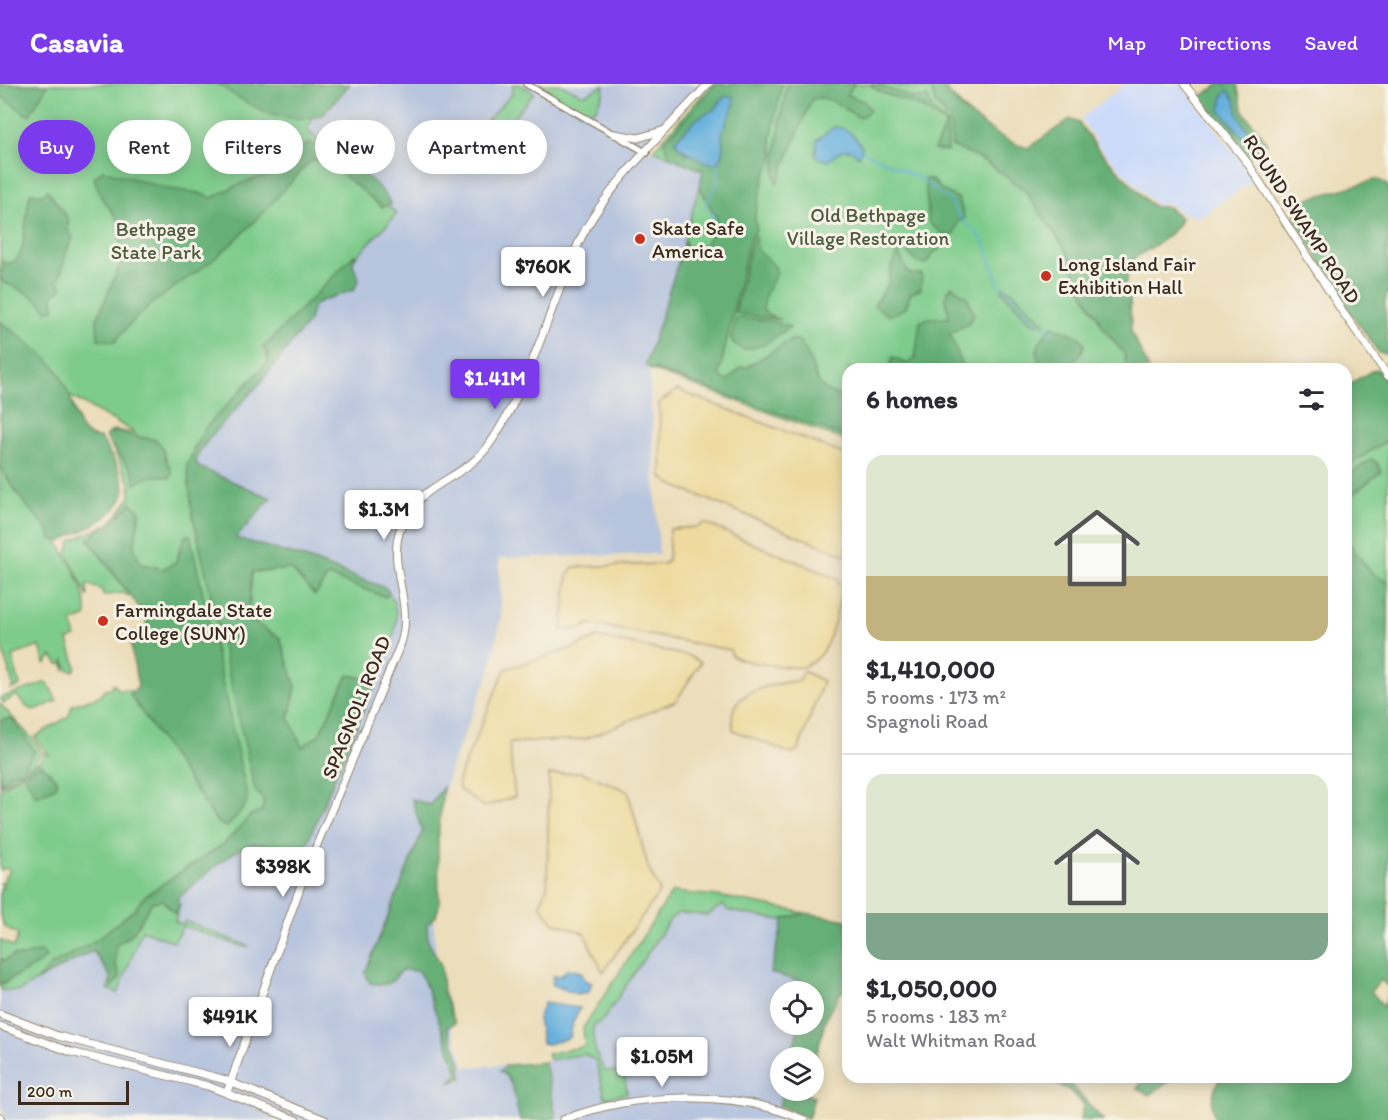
<!DOCTYPE html>
<html lang="en">
<head>
<meta charset="utf-8">
<style>
	:root { --surface:#fff; --page:#f7f7f7; --text:#2b2b33; --muted:#7c7c81; --line:#e1e1e2; --accent:#7c3aed }
	body { margin:0; font-family:Itim,sans-serif; background:var(--page); color:var(--text); height:100vh; display:flex; flex-direction:column; font-size:22px; white-space:nowrap }
	* { box-sizing:border-box; margin:0 }
	p { font-size:20px; color:var(--muted) }
	.icon { flex:none; width:33px; height:33px; fill:none; stroke:currentColor; stroke-width:2; stroke-linecap:round; stroke-linejoin:round }
	.map { position:relative; flex:1; overflow:hidden }
	.sheet { position:absolute; left:842px; top:279px; width:510px; height:720px; display:flex; flex-direction:column; background:var(--surface); border-radius:18px; box-shadow:0 3px 15px #0003 }
	.sheet>* { flex:none }
	.banner { position:absolute; left:18px; top:36px; width:570px; height:54px; display:flex; gap:12px }
	.controls { position:absolute; left:770px; top:897px; display:grid; gap:12px }
	.controls a { display:grid; place-items:center; width:54px; height:54px; border-radius:50%; background:var(--surface); box-shadow:0 3px 15px #0003; font-size:30px }
	.scale { position:absolute; left:18px; bottom:15px; width:111px; box-sizing:border-box; padding-left:6px; border:3px solid #3b2a1e; border-top:0; font-size:16px; line-height:21px; white-space:nowrap; color:#3b2a1e; -webkit-text-stroke:4px #f7f3e8; paint-order:stroke }
	.price { position:absolute; translate:-50% -51px; padding:0 14px; border-radius:6px; background:#fff; color:#222; font-size:20px; line-height:39px; filter:drop-shadow(0 2px 3px #0008) }
	.price::after { content:''; position:absolute; left:50%; top:36px; width:18px; height:14px; margin-left:-9px; background:inherit; clip-path:polygon(0 0,100% 0,50% 100%) }
	.price.on { background:var(--accent); color:#fff }
	ul { padding:0; list-style:none }
	li { display:grid; align-content:center; gap:12px; height:318px; padding:0 24px }
	li+li { border-top:2px solid var(--line) }
	li span { display:grid; place-items:center; height:186px; border-radius:18px; color:#555 }
	li>.icon { margin-inline-start:auto }
	span .icon { width:108px; height:108px; fill:#fffc; stroke-width:1 }
	li b { font-size:26px }
	h2 { display:flex; justify-content:space-between; align-items:center; height:72px; padding:0 24px; font-size:26px }
	.pill { padding:0 21px; border-radius:27px; background:var(--surface); box-shadow:0 3px 15px #0003; font-size:21px; line-height:54px }
	.pill.on { background:var(--accent); color:#fff }
	header { display:flex; align-items:center; gap:36px; box-sizing:border-box; height:84px; padding:0 30px; background:var(--accent); color:#fff }
	header strong { font-size:28px }
	nav { display:flex; gap:33px; margin-inline-start:auto; font-size:21px }
	.map>svg:first-child { display:block }
	.built { fill:#ccdbfa }
	.industrial { fill:#b8c5de }
	.green { fill:#7ecc8c; stroke:#5c7b55; stroke-width:1.5 }
	.forest { fill:#66b078; stroke:#506d4b; stroke-width:1.5; fill-rule:evenodd }
	.sand { fill:#eeda9e; stroke:#94825e; stroke-width:1.5 }
	.water { fill:#64afdd; stroke:#506c7e; stroke-width:1.5 }
	.lines { fill:none; stroke-linecap:round; stroke-linejoin:round }
	.stream { stroke:#64afdd; stroke-width:1.5 }
	.minor-casing { stroke:#94846c; stroke-width:8 }
	.major-casing { stroke:#94846c; stroke-width:9 }
	.minor { stroke:#fff; stroke-width:5 }
	.major { stroke:#fff; stroke-width:7 }
	.poi-dot { fill:#c8321e; stroke:#f7f3e8; stroke-width:2 }
	.labels { text-anchor:middle; stroke-width:6; stroke-linejoin:round; paint-order:stroke }
	.park-label { font-size:20px; fill:#4f5b3f; stroke:#f7f3e8 }
	.street-label { font-size:20px; fill:#3b2a1e; stroke:#f7f3e8 }
	.poi-label { font-size:20px; fill:#3b2a1e; stroke:#f7f3e8; text-anchor:start }
</style>
</head>
<body>
<header>
<strong>Casavia</strong>
<nav><a>Map</a><a>Directions</a><a>Saved</a></nav>
</header>
<div class="map">
<svg width="1388" height="1036" viewBox="0 0 1388 1036">
	<rect width="100%" height="100%" fill="#f7f3e8"/>
	<filter id="ink" filterUnits="userSpaceOnUse"><feTurbulence type="fractalNoise" baseFrequency=".0167" numOctaves="2"/><feDisplacementMap in="SourceGraphic" scale="12" xChannelSelector="R" yChannelSelector="G"/><feConvolveMatrix kernelMatrix="1 2 1 2 8 2 1 2 1" color-interpolation-filters="sRGB"/></filter>
	<filter id="wash" filterUnits="userSpaceOnUse"><feTurbulence type="fractalNoise" baseFrequency=".008" numOctaves="4" result="noise"/><feDisplacementMap in="SourceGraphic" scale="24" xChannelSelector="R" yChannelSelector="G"/><feGaussianBlur stdDeviation="1.35" result="paint"/><feColorMatrix in="noise" values="0 0 0 0 0 0 0 0 0 0 0 0 0 0 0 0 0 1.4 0 .05"/><feComposite in="paint" operator="in"/></filter>
	<g filter="url(#wash)">
		<rect width="100%" height="100%" fill="#ecdebb"/>
		<path class="built" d="M1125,0h56l74,95 -57,39 -15,-5 -15,-10 -11,3 -58,-59 -18,-29z"/>
		<path class="industrial" d="M329,0h373l-56,64 57,23 -54,198 10,185 -160,4 2,59 -11,54 -37,90 -18,65 -3,78 7,88 26,75 80,-5 4,-2 -2,-6 38,-8 -2,-18 91,-137 112,18 -16,64 40,11 -2,7 -28,1v32l19,1 -8,32 -11,1v32l3,1 -6,21 18,8h-789l-6,-16v-119l255,-166 -84,-368 155,-301 -19,-20z"/>
		<g class="green">
			<path d="M0,0h329l-22,46 90,84 -131,137 2,11 -75,86 71,353 -2,10 -11,4 -27,29 -78,51 -11,14 -40,32 -43,24 -16,16 -16,10 -19,-1 -1,-5 40,-22c-13,-9 -22,-9 -36,-2l-4,-2v-19l14,7 4,-12 -14,-8 -4,-15v-24h4l-4,-5 4,-1 1,-6 5,-5 -2,-3 -8,2v-81l40,-28 4,-9 6,4 -15,-19 34,-21 3,-11 29,-10 4,-6 8,-2 -1,-3h3l3,6 14,1 -2,4 88,128 -36,-280 -6,19 -13,7 -22,-5 -7,-16 6,-37 -9,-8 -19,18 18,-23v-15l-24,-48 8,-5 22,3 -136,-76z"/>
			<path d="M513,0h7l14,9 -35,42 -17,30 -10,-6 26,-23 -12,-15 26,-27z"/>
			<path d="M535,0h25l24,11 20,-10 -1,9 -8,16 -14,2z"/>
			<path d="M712,0h230l134,154 72,131h-300l-1,72 -198,-72 50,-182 18,31 -6,29 18,-66 -76,-31z"/>
			<path d="M1381,284l7,9v258l-42,-15v-226z"/>
			<path d="M0,383c26,29 92,110 86,150l-14,5 4,15 -8,3 8,27 -2,4 -6,-1 -4,-11 1,12 -2,-7h-5l-6,-8 -7,8 -5,-18 -28,10 8,30 -9,3 2,-3 -13,-45z"/>
			<path d="M105,441l-17,14 42,57 -9,-3 -18,3 -1,-6 -15,-6 1,13 -21,-44 4,-12z"/>
			<path d="M291,485l24,26 12,-19 59,20 3,-3c18,27 -2,62 -13,87l-28,-5 -29,60 -17,12 -13,-29 7,-31 -48,-68 4,-47z"/>
			<path d="M44,599l4,1 9,17 -22,9 -7,-2 -12,-13 -12,8 -4,-5z"/>
			<path d="M0,620l39,42 2,6 -7,12 -34,22z"/>
			<path d="M672,808l46,4 87,17 -25,7 -51,-9 -7,-6 -14,10 -29,-2 -8,5 -67,101 -11,7c-1,16 3,32 12,45l19,1 3,21 -22,5 -9,-37 -12,-7 -35,6 -2,-6 38,-8 -2,-18z"/>
			<path d="M162,816l13,14 5,-10 -5,17 8,4 2,-4 63,25 -4,1 -61,-21 -9,16 -32,-12 -24,63 -11,-4 3,-8 1,7 9,-11 -5,-14 1,-18 17,-12 19,-31z"/>
		</g>
		<g class="forest">
			<path d="M0,0h48l-19,32 -28,-20z"/>
			<path d="M218,0h132l-27,31c-40,12 -73,-8 -105,-31z"/>
			<path d="M716,0h66l-11,54 3,17 -10,22 -9,37 1,15 -8,16 -29,130 8,6 14,-14h6l44,-27h6c17,14 14,39 28,49 6,5 15,6 22,8v40l-202,-71 39,-121 1,-3 3,12c19,-8 24,-17 29,-36l-18,-31 4,-16 -33,-14 -6,-15zM721,16l13,5 -12,28 1,20c-16,3 -39,8 -47,-11l17,-19 22,-14z"/>
			<path d="M787,0h67l-7,11 17,6 6,9 -10,8c-17,-8 -29,-24 -48,-19l-35,84c-7,-8 7,-84 10,-99z"/>
			<path d="M869,0c19,0 39,18 58,13l7,15 13,11 1,28 -14,-1 12,-26c-10,-5 -19,-14 -29,-19 -16,-8 -34,-8 -48,-21z"/>
			<path d="M893,0h47c13,22 63,58 88,64l42,-29 9,4 18,25 51,54 7,5h13l13,11c-4,17 -35,32 -49,42l-8,29 6,9 1,33 18,38h-22l-3,-16 -18,-21 -28,-48 -11,-33 -42,-60 -39,-29 -34,-16 -2,-26 -15,-17 -4,-15 -16,2z"/>
			<path d="M1220,0h17l6,27 24,32 -21,15 -46,-61z"/>
			<path d="M309,59c25,7 71,38 82,61l-9,3 -56,-46 -14,-1c-31,31 -57,65 -91,93 -38,32 -75,47 -106,89l-17,-3 -1,-20 25,-59 -4,-40 -18,-25 -6,-17 9,-8 66,19 30,4 13,5c24,-14 46,-22 72,-26l14,-22z"/>
			<path d="M925,95l7,1 10,10 16,8 7,20 -7,4 -4,13h-10l-15,-12z"/>
			<path d="M1378,95l10,7v106l-3,11 3,51 -9,-1 -34,-49 -51,-86 6,-17z"/>
			<path d="M47,106l21,28v12l5,8c-11,16 -7,28 -15,42l4,8 -9,8 1,13 -8,1c-8,-14 -29,-21 -44,-29l-2,-8 4,-6 -2,-6 4,3 11,-4 5,-11 8,-56 10,2z"/>
			<path d="M756,151l1,14 18,18 2,6 -11,20 -3,16 5,6 13,5 -46,-7 15,-65z"/>
			<path d="M929,152l11,14 -6,2 -8,12 -10,-2 -9,-10 9,-13 6,3z"/>
			<path d="M898,168l11,22h13l-1,15 -11,5 -4,14 -17,8 -15,-11 14,-21 3,-16z"/>
			<path d="M355,170l-2,10 6,15 -5,11 -33,11 -8,6 -4,14 -48,61 -49,53 -13,17 -3,11 3,4 72,31 -35,40 66,19 84,31 3,5 -3,4 -58,-21 -13,19 -24,-26 -39,3 -4,47 32,19 16,49 -7,31 13,29 17,-12 29,-60 28,6 -77,181c-13,-9 -25,-18 -42,-18 -21,-1 -62,41 -80,55l3,5 -5,10 -12,-14 -11,2 -19,31 -17,12 -1,18 5,14 -9,12 -1,-13 -16,-24h-4l-54,29 16,-16 43,-24 40,-32 11,-14 78,-51 27,-29 11,-4 2,-10 -9,-11 -63,-278 -5,-47 19,-38 62,-65v-9l-6,-4z"/>
			<path d="M952,202l16,12 6,17 -6,9 -18,9 13,36h-74l4,-12 14,7 8,-6 5,-36 8,-4h21c-1,-14 -9,-19 3,-32z"/>
			<path d="M1003,203l11,6 32,31 -1,2 -13,-3 -30,-32z"/>
			<path d="M736,233l34,4 20,6 -27,18 -19,5 -11,-7 -2,-6z"/>
			<path d="M0,237c17,14 39,28 54,45 6,6 9,16 13,24 10,18 7,48 34,48 25,44 41,61 -15,91 -9,4 -17,6 -25,13l-10,-3 -1,-7 -30,-34 -20,-31z"/>
			<path d="M1052,242c31,11 46,14 15,43h-20c-19,-14 -7,-29 5,-43z"/>
			<path d="M1375,285l13,13v58l-42,27v-81z"/>
			<path d="M115,348l41,8 5,5 11,28 -2,5c-16,-4 -22,-3 -35,7l-2,-13 -25,-31 -2,-6z"/>
			<path d="M1371,375l6,3 4,10 -35,27v-22z"/>
			<path d="M131,419l9,8 -6,37 7,16 22,5 13,-7 9,-26 5,-1 57,260 -1,10 -19,22 -9,-4 -88,-128 8,-8 -8,-48 2,-5 14,-6 1,-10 -59,-79 31,-23z"/>
			<path d="M1346,455l24,32 18,12v404l-7,-7 -10,11 13,16 4,-15v128h-172c-7,-14 -4,-30 5,-43h125v-378l5,-8 -1,-10 -4,-1v-38l5,-6 -5,-11z"/>
			<path d="M4,635h9l22,33 -14,19 -8,1 -13,12v-62z"/>
			<path d="M41,680l17,17 -2,6 -20,9 -12,-21z"/>
			<path d="M443,703l-5,51 1,68 -3,10 -9,8 1,17 13,24 2,27 12,31 -8,4 14,37 1,14 -11,4 7,-9 -34,-92 -6,-10 -17,-1c-10,15 -14,16 -31,13l-5,-10 57,-141 -10,-33 18,6z"/>
			<path d="M805,829l42,7v71l-6,1 -15,26 -13,50v-10l-22,-1 8,-32 14,-1v-32l-5,-1 2,-7 -40,-11 14,-54z"/>
			<path d="M42,867l4,6 -6,6 -40,22v-26l4,2 10,-6 5,2z"/>
			<path d="M545,978l11,55 -8,3h-28c-5,-16 -4,-40 -20,-49l7,-6z"/>
			<path d="M1044,993h18l5,3 36,40h-22l2,-16 -14,-14z"/>
			<path d="M1145,993h31l-27,18 -12,-6z"/>
			<path d="M783,1007h24l-1,4 8,2 -6,21 -29,-12z"/>
		</g>
		<g class="sand">
			<path d="M677,306l170,65v101l-177,-72 -8,-7 -3,-74z"/>
			<path d="M704,439l132,55 6,10c-6,25 -10,72 -41,79 -6,2 -16,-1 -23,-1 -15,-1 -32,-4 -46,-10l-2,-6 -140,-26 -13,5 -15,1 6,-55 5,-8 90,-3 5,-4 2,-31 28,-2z"/>
			<path d="M597,553l92,19 12,6 -25,39 -91,38 -76,4 6,54 -31,10 -25,-18 -1,-9 47,-111 69,-21z"/>
			<path d="M803,587l20,10 -24,67 -7,6 -59,-24c0,-6 -2,-14 0,-19 8,-24 46,-27 67,-31z"/>
			<path d="M581,688l47,19 20,76 12,24 -57,81 -19,-39 -31,-11 -13,-17 7,-17 2,-113z"/>
		</g>
		<g class="water">
			<path d="M1228,6l7,10 3,16 16,24 -1,5h-3l-30,-35 3,-14z"/>
			<path d="M733,12l1,9 -12,28 1,23 -8,8 -10,-2 -27,-15 -2,-8 23,-22 16,-8 9,-12z"/>
			<path d="M834,43c14,0 21,9 28,20l-3,10 -8,-7h-9l-14,11 -13,-5 2,-16z"/>
			<path d="M568,885l13,3 5,9 6,1 -3,10 -12,2 -25,-9 1,-9h7z"/>
			<path d="M544,919l36,5 -7,14 -3,16 -22,6 -6,-1 -4,-25z"/>
		</g>
		<g class="lines">
			<g class="stream">
				<path d="M862,67l58,27 30,23 14,21 11,8 8,10 16,45 15,12 17,20 23,16"/>
				<path d="M712,136l2,-5 -10,-8 14,-25 1,-20"/>
			</g>
		</g>
	</g>
	<g filter="url(#ink)">
		<g class="lines">
			<g class="minor-casing">
				<path id="minor" d="M526,0l121,69"/>
			</g>
			<g class="major-casing">
				<g id="major">
					<path d="M1184,0l63,78 95,149 46,65"/>
					<path d="M614,50l24,4 27,-8"/>
					<path d="M0,930l58,22 164,43 103,41"/>
					<path d="M0,942l71,26 137,34 88,34"/>
					<path d="M227,1008l79,-221 95,-228c13,-41 -15,-78 0,-116 16,-44 63,-47 88,-82 43,-62 60,-139 92,-207 25,-51 88,-111 127,-154"/>
					<path d="M0,1033l1,3"/>
					<path d="M563,1036c69,-28 172,-31 241,0"/>
				</g>
			</g>
			<use href="#minor" class="minor"/>
			<use href="#major" class="major"/>
		</g>
	</g>
	<g class="poi-dot">
		<circle cx="640" cy="155" r="6"/>
		<circle cx="1046" cy="192" r="6"/>
		<circle cx="103" cy="537" r="6"/>
	</g>
	<g class="labels">
		<g class="park-label">
			<text x="868" y="138">Old Bethpage<tspan x="868" dy="23">Village Restoration</tspan></text>
			<text x="156" y="152">Bethpage<tspan x="156" dy="23">State Park</tspan></text>
		</g>
		<g class="street-label">
			<text transform="translate(1302 135) rotate(57)" y="7">ROUND SWAMP ROAD</text>
			<text transform="translate(356 623) rotate(-68)" y="7">SPAGNOLI ROAD</text>
		</g>
		<g class="poi-label">
			<text x="652" y="151">Skate Safe<tspan x="652" dy="23">America</tspan></text>
			<text x="1058" y="187">Long Island Fair<tspan x="1058" dy="23">Exhibition Hall</tspan></text>
			<text x="115" y="533">Farmingdale State<tspan x="115" dy="23">College (SUNY)</tspan></text>
		</g>
	</g>
</svg>
<div class="controls">
<a><svg class="icon" aria-label="locate" viewBox="0 0 24 24"><circle cx="12" cy="12" r="6"/><path d="M12 2v4M12 18v4M2 12h4M18 12h4"/></svg></a>
<a><svg class="icon" aria-label="layers" viewBox="0 0 24 24"><path d="M12 4l9 5-9 5-9-5zM3 14l9 5 9-5"/></svg></a>
</div>
<div class="scale">200 m</div>
<b class="price" style="left:543px;top:214px">$760K</b>
<b class="price on" style="left:495px;top:326px">$1.41M</b>
<b class="price" style="left:384px;top:457px">$1.3M</b>
<b class="price" style="left:283px;top:814px">$398K</b>
<b class="price" style="left:230px;top:964px">$491K</b>
<b class="price" style="left:662px;top:1004px">$1.05M</b>
<div class="banner">
<a class="pill on">Buy</a>
<a class="pill">Rent</a>
<a class="pill">Filters</a>
<a class="pill">New</a>
<a class="pill">Apartment</a>
</div>
<section class="sheet">
<h2>6 homes<svg class="icon" aria-label="filters" viewBox="0 0 24 24"><path d="M4 7h16M4 17h16"/><circle cx="9" cy="7" r="2"/><circle cx="15" cy="17" r="2"/></svg></h2>
<ul>
<li><span style="background:linear-gradient(#dfe7d0 65%,#c2b280 0)"><svg class="icon" aria-label="home" viewBox="0 0 24 24"><path d="M3 11l9-7 9 7M6 9v11h12V9"/></svg></span><div><b>$1,410,000</b><p>5 rooms · 173 m²</p><p>Spagnoli Road</p></div></li>
<li><span style="background:linear-gradient(#dfe7d0 75%,#7fa58c 0)"><svg class="icon" aria-label="home" viewBox="0 0 24 24"><path d="M3 11l9-7 9 7M6 9v11h12V9"/></svg></span><div><b>$1,050,000</b><p>5 rooms · 183 m²</p><p>Walt Whitman Road</p></div></li>
</ul>
</section>
</div>
</body>
</html>
